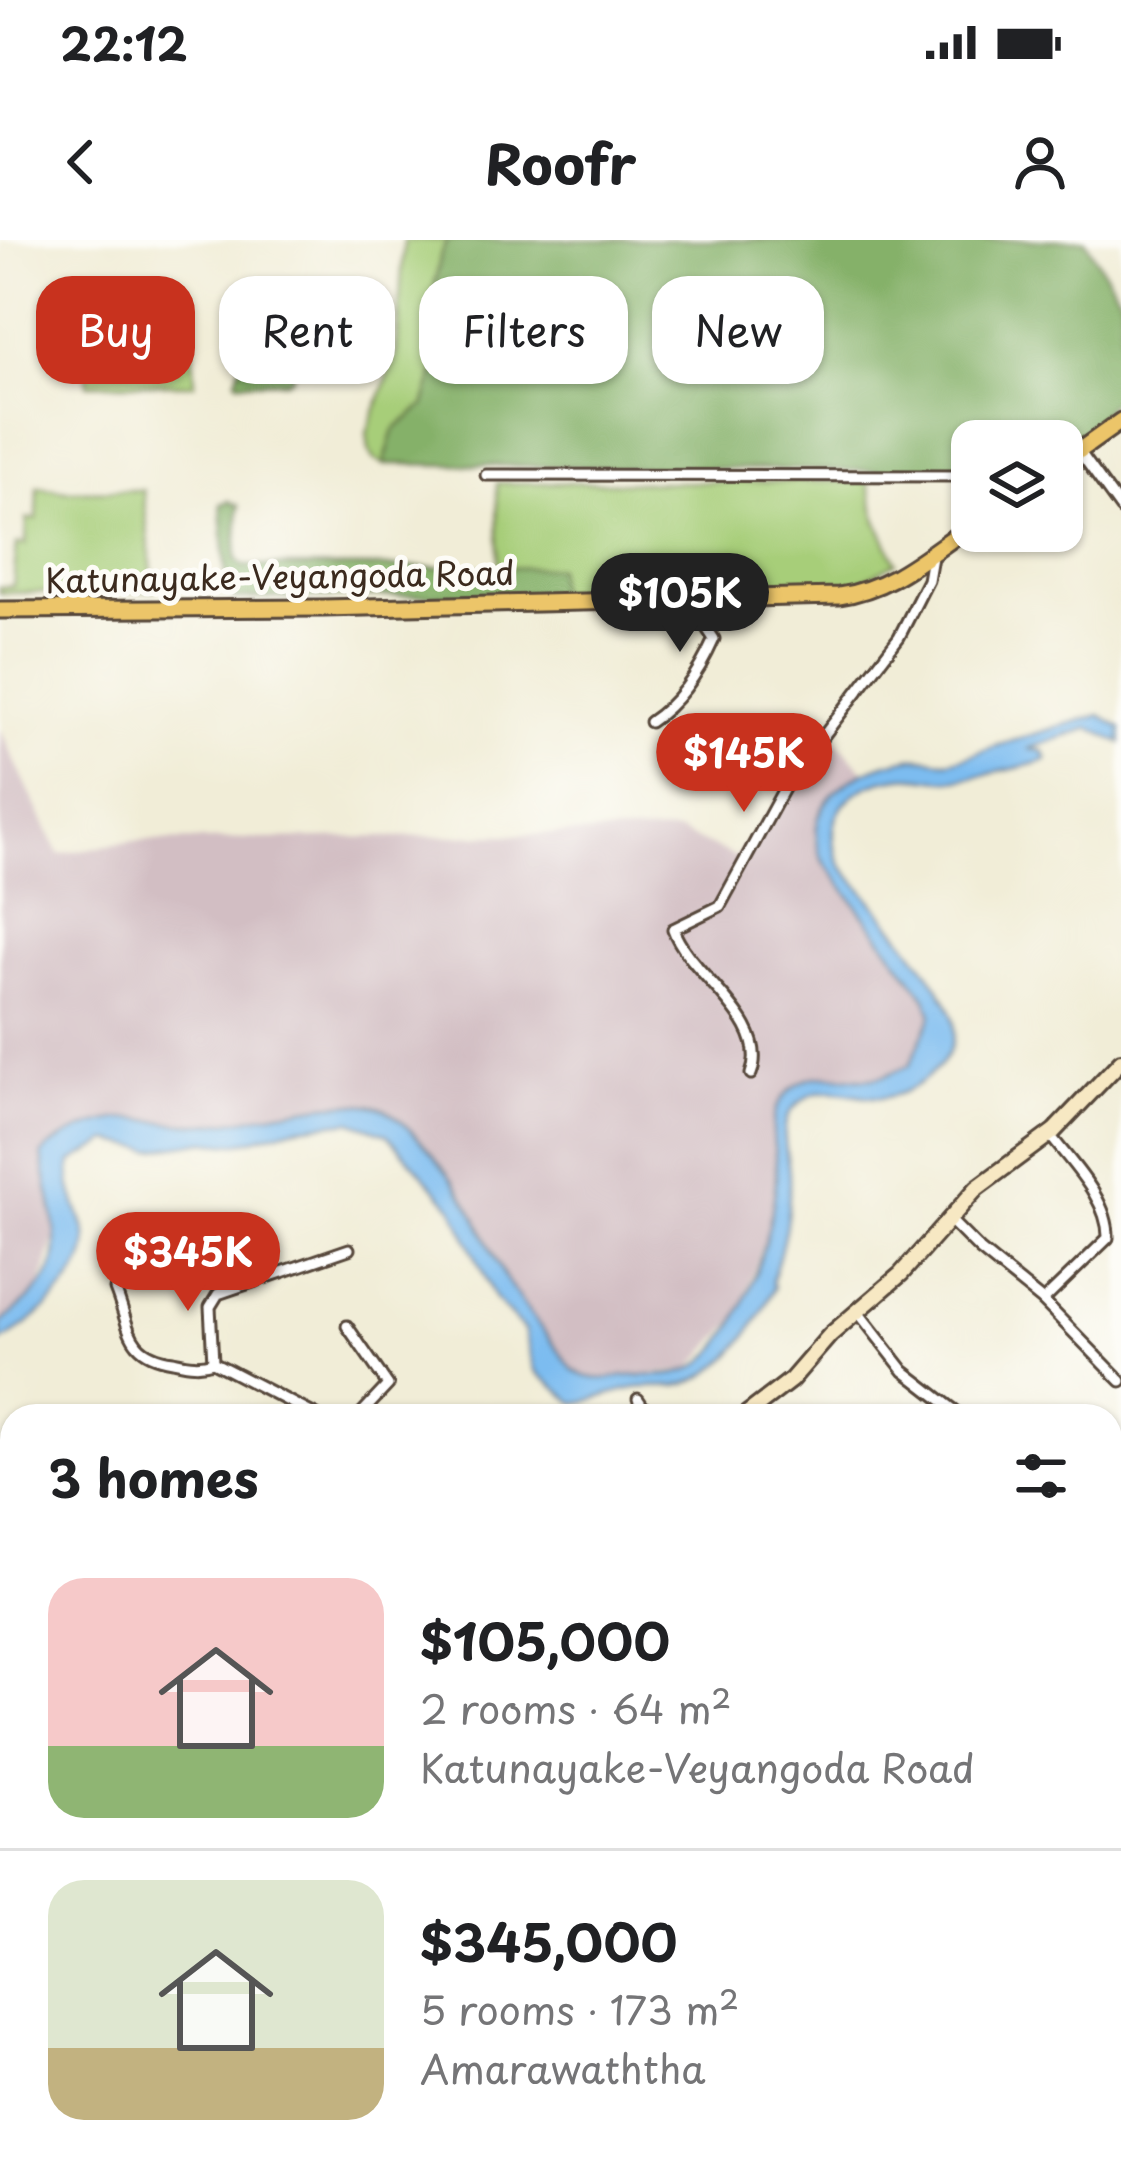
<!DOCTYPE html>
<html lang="en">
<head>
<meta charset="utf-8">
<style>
	:root { --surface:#fff; --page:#f6f6f6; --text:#202124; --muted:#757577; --line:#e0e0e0; --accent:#c8321e }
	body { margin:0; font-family:"Playpen Sans",sans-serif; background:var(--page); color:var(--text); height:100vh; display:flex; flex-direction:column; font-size:45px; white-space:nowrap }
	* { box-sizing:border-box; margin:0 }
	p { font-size:39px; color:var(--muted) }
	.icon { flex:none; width:66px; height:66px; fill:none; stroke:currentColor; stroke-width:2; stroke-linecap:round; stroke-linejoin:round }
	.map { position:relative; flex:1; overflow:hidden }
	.details { position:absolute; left:0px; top:1164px; width:1122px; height:771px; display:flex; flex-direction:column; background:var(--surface); border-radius:36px 36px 0 0; box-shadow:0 3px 9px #0004 }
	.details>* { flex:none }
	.banner { position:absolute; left:36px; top:36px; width:1050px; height:108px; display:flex; gap:24px }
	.buttons { position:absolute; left:951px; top:180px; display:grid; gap:24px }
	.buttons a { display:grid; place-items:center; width:132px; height:132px; border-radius:24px; background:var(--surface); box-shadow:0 3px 9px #0004; font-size:60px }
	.price { position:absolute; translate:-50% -102px; padding:0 27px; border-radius:42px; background:var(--accent); color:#fff; font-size:39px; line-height:78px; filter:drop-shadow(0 3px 6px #0008) }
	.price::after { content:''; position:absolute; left:50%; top:72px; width:36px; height:27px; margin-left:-18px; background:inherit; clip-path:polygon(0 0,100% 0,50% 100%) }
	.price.on { background:#222; color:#fff }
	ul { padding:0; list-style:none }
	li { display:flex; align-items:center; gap:36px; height:300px; padding:0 48px }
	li+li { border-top:3px solid var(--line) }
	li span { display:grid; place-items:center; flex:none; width:336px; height:240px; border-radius:36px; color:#555 }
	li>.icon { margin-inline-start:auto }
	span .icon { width:144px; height:144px; fill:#fffc; stroke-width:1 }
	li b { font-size:51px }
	h2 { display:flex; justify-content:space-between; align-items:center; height:144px; padding:0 48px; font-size:51px }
	.tag { padding:0 42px; border-radius:36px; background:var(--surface); box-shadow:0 3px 9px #0004; font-size:42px; line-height:108px }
	.tag.on { background:var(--accent); color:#fff }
	.status { display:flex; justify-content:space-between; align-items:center; height:84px; padding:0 60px; background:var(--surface); direction:ltr }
	.status svg { height:33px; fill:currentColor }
	header { display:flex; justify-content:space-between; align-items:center; height:156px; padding:0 48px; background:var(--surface); font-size:54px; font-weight:700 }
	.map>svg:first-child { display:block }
	.industrial { fill:#d2bec3 }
	.green { fill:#a7ce79; stroke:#717c4c; stroke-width:3 }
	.forest { fill:#85b169; stroke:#606e44; stroke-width:3 }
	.water { fill:#7bbcf0; stroke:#5b7387; stroke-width:3 }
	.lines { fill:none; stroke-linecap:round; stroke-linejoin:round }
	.street-casing { stroke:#56473a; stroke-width:15 }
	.secondary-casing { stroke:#56473a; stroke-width:20 }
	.primary-casing { stroke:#56473a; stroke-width:21 }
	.street { stroke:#fff; stroke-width:9 }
	.secondary { stroke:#f7e8c3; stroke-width:14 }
	.primary { stroke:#ecc569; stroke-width:15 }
	.labels { text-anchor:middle; stroke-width:10; stroke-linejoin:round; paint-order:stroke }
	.street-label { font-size:33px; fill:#3b2a1e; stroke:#fdfcf7 }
</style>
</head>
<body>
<div class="status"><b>22:12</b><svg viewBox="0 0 49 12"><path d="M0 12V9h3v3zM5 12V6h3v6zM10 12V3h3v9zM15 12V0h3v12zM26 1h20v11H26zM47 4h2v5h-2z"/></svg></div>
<header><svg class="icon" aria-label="back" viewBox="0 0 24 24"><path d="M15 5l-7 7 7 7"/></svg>Roofr<svg class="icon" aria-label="person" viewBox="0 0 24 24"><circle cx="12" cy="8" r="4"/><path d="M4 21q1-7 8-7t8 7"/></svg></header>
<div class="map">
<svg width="1121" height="1934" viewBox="0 0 1121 1934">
	<rect width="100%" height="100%" fill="#fdfcf7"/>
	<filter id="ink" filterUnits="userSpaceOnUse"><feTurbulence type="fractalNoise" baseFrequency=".00833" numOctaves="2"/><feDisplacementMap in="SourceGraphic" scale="24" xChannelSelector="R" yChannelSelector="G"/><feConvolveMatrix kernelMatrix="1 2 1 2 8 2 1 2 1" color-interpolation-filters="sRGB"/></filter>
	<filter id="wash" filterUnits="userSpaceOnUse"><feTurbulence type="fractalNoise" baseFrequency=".004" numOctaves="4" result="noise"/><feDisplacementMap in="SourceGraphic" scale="48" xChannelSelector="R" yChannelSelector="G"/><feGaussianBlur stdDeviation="2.7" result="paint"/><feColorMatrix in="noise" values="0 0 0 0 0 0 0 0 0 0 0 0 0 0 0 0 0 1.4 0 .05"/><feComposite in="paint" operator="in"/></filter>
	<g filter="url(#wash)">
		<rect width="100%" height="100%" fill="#f1edd7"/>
		<path class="industrial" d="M0,489l59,125 74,-13 546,-9 57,25 91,-126 44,47 -23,9 -34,53 112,158 10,27 -14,36 -40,16 -71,2 -39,47 5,50 -11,59 -28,81 -49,54 -103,10 -45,-33 -94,-172 -66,-68 -168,27 -112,-1 -48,19 2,85 -20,67 -35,22z"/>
		<g class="green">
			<path d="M404,0h44l-7,13 -10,52 6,61 -13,40 -30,24 -10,34 -9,-4 -6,-10 -2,-17 29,-78z"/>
			<path d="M149,58l1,5h9l1,11h-10v22h42l3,48h-107l-3,-27h8l1,-8 8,-1v-22h-13v-8h10l-1,-19z"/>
			<path d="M868,241l9,40 19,41 -41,22 -298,9 -1,-25h-58l-1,-85z"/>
			<path d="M38,247l28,4 77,-1 11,101 -154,2v-6l13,-1 4,-42h9l1,-25h10z"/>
		</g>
		<g class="forest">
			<path d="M448,0h637l36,59v98l-13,8 -20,28 -26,17v-9h-90v26l-86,4 -502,-7 10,-34 30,-24 13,-40 -6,-61 10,-52z"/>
			<path d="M278,119l14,7v11l-5,4 -49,1 -2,-3 6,-17z"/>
			<path d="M229,261l10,5 -3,53 7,7 313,2 1,25 -323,6 -8,-12 -5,-83z"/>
		</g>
		<path class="water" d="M1100,475l21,13v15l-32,-15 -61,21 15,2 4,8c-8,6 -86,21 -100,21 -15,0 -30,-5 -46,-3 -51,6 -82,39 -60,88 26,30 108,122 113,157 2,19 -6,37 -20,49 -14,13 -28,23 -48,26 -35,4 -63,-22 -94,13 -14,16 -4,43 -3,63 2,38 -6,72 -17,108l2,7c-19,41 -49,89 -97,98 -15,2 -32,-1 -47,3 -19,4 -36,12 -55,14l-40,-32 -11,-41 -29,-31 -42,-91 -66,-74 -36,-13 -55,6 -61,17 -30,-3 -54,9 -42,-9 -37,21c-8,26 9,48 14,73 7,40 -56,91 -86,107v-18c15,-13 38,-31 48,-47 20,-34 -3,-86 -6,-123 19,-20 61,-36 91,-35 21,1 42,5 63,5 55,0 128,-30 182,-17 25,6 73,69 87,92 17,25 26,56 42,82 19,30 44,58 65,88 23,17 43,6 70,6 15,1 30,1 45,-4 54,-20 86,-141 89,-193 2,-27 -12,-57 7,-80 31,-39 64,-12 101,-22 9,-3 18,-8 26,-11l22,-50 -6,-17 -104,-139c-24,-61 38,-93 89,-101 13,-2 25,4 37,3 14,-2 31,-9 45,-14 35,-11 71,-22 107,-32z"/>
	</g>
	<g filter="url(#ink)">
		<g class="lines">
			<g class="street-casing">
				<g id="street">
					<path d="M1079,211l42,58"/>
					<path d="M486,235l486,1"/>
					<path d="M650,482c30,-20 49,-49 64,-83l-8,-12 7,-28"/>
					<path d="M751,834c21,-53 -62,-99 -78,-145l47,-23 66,-121 113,-148 29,-57 5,-29"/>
					<path d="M948,978l32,32 63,51 78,80"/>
					<path d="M115,1049c16,40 11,65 58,72 14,3 25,6 40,1"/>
					<path d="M1043,1061l65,-63c1,-38 -37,-75 -58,-103"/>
					<path d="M858,1072l46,59 58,45"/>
					<path d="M347,1086l41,59 -29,31"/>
					<path d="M638,1159l11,17"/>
					<path d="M317,1176l-104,-54 -3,-55 8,-13 131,-45"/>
					<path d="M1110,1266l11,16"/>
					<path d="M1110,1412l11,-3"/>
					<path d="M1110,1572l11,5"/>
					<path d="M1110,1645l11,-12"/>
					<path d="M0,1667l12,5"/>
					<path d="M0,1828l12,10"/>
					<path d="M0,1910l12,-4"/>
					<path d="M335,1923l8,11"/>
					<path d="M662,1934l2,-11"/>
					<path d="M817,1934l12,-11"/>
					<path d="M940,1934l9,-11"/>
				</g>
			</g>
			<g class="secondary-casing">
				<g id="secondary">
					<path d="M744,1176l47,-36 39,-45 71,-61 76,-86 77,-57 67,-70"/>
					<path d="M0,1641l12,-35"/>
				</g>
			</g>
			<g class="primary-casing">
				<g id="primary">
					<path d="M1062,223l59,-42"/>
					<path d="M0,370l323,-2 516,-12c53,-7 89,-42 133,-71"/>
				</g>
			</g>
			<use href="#street" class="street"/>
			<use href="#secondary" class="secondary"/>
			<use href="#primary" class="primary"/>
		</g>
	</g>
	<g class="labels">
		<g class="street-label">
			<text transform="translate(280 337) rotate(-1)" y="12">Katunayake-Veyangoda Road</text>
		</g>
	</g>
</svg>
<div class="buttons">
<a><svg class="icon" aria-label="layers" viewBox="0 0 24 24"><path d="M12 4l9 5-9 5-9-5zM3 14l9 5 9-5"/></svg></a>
</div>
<b class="price on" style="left:680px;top:415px">$105K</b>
<b class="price" style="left:744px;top:575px">$145K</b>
<b class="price" style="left:188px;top:1074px">$345K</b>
<div class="banner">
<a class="tag on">Buy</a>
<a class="tag">Rent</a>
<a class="tag">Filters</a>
<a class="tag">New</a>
</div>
<section class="details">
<h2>3 homes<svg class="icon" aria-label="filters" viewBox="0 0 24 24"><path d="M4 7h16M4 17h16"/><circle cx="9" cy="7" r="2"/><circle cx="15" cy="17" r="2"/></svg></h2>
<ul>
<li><span style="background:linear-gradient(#f6c9c9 70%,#8fb573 0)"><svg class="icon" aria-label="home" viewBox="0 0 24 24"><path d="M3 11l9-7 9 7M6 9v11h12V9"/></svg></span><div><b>$105,000</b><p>2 rooms · 64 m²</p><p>Katunayake-Veyangoda Road</p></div></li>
<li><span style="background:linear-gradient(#dfe7d0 70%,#c2b280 0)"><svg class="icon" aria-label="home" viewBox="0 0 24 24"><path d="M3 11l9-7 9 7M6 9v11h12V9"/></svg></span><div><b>$345,000</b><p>5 rooms · 173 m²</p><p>Amarawaththa</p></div></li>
</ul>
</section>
</div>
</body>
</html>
